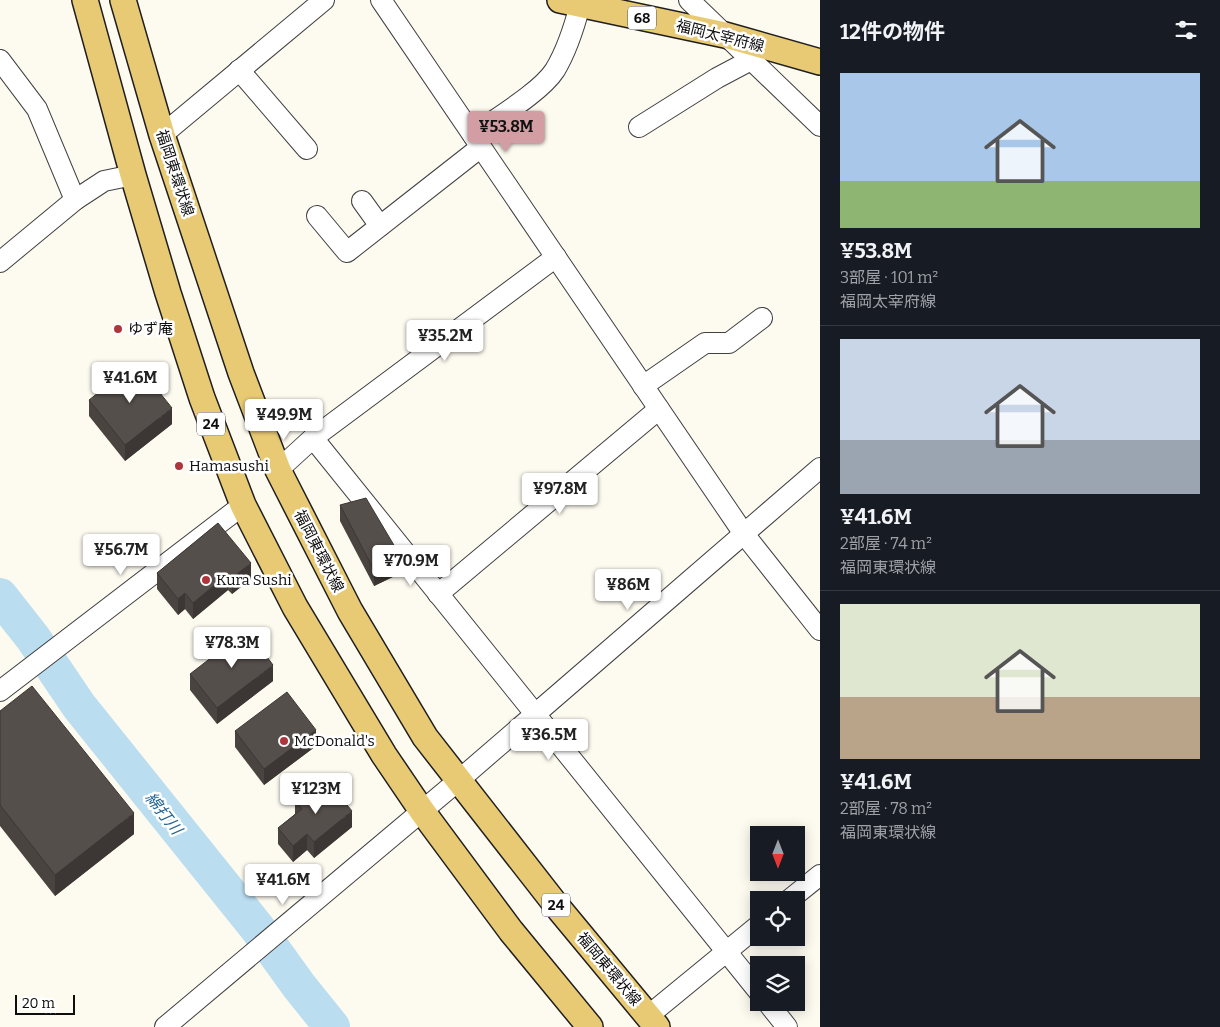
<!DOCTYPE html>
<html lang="ja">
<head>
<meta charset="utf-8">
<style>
	:root { --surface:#171b24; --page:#20242c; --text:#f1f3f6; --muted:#9ea1a6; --line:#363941; --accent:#d39ea3 }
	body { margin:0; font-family:Bitter,"Noto Sans JP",serif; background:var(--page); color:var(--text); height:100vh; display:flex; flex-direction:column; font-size:19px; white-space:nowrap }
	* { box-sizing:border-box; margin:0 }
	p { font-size:16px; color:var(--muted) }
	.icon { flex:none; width:28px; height:28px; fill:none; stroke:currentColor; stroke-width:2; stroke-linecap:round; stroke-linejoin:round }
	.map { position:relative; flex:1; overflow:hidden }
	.details { display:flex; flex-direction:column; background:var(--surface); width:400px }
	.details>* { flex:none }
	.needle { width:32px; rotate:180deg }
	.tools { position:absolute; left:750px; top:826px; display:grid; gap:10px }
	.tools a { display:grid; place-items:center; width:55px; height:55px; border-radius:0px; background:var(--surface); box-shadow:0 2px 12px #0003; font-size:25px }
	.scale { position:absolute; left:15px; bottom:12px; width:60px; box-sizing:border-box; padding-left:5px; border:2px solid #0e0e0e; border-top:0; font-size:14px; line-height:18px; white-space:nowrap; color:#0e0e0e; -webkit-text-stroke:4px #fff; paint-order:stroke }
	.price { position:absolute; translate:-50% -42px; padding:0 11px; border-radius:5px; background:#fff; color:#222; font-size:16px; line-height:32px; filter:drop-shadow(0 1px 2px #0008) }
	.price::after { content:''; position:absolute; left:50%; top:30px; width:15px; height:11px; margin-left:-8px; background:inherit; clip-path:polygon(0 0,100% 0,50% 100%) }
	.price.selected { background:var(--accent); color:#111 }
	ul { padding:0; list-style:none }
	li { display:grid; align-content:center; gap:10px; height:265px; padding:0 20px }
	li+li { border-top:1px solid var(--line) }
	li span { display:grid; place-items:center; height:155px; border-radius:0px; color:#555 }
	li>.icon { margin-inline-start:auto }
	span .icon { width:90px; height:90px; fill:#fffc; stroke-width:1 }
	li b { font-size:21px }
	h2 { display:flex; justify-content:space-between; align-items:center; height:60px; padding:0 20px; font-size:21px }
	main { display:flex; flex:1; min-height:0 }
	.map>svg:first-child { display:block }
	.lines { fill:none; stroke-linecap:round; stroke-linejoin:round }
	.river { stroke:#baddef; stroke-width:36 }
	.minor-casing { stroke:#414141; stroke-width:22 }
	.major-casing { stroke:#1f1f1f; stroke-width:28 }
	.minor { stroke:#fff; stroke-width:20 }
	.major { stroke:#e9ca74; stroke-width:25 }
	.wall { fill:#494440 }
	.shaded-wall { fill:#3c3734 }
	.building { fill:#554f4b; stroke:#3c3734 }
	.poi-dot { fill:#af353d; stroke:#fff; stroke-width:2 }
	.labels { text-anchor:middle; stroke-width:5; stroke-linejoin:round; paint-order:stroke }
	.shield { fill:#fff; stroke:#565656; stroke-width:1 }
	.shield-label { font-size:14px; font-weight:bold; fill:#0e0e0e }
	.street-label { font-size:15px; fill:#0e0e0e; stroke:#fff }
	.poi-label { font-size:15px; fill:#0e0e0e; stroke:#fff; text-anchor:start }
	.water-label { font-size:16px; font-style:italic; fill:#256492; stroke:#fff }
</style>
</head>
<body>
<main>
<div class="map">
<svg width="820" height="1027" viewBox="0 0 820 1027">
	<rect width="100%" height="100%" fill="#fdfaf0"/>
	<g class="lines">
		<path class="river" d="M0,596l33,42 46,68 179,223 41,57 33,41"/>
		<g class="minor-casing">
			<g id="minor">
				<path d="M381,0l363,534 76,96"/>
				<path d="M689,0l131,126"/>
				<path d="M0,60l37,49 38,91"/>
				<path d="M239,70l68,79"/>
				<path d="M639,127l78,-49 34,-18"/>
				<path d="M162,135l162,-135"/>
				<path d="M473,135c22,-16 68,-43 82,-65 12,-20 19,-42 25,-65"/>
				<path d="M362,201l18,25"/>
				<path d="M317,216l30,36 134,-105"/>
				<path d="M0,262l75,-62 29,-19 29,-6"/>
				<path d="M643,386l62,-43h24l33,-25"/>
				<path d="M313,438l446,554"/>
				<path d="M278,470l35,-32 243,-181"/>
				<path d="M438,594l221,-185"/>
				<path d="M0,691l243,-186"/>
				<path d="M789,900l31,-25"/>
				<path d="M767,1002l20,25"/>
				<path d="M648,1016l111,-91"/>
				<path d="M165,1027l294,-247 361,-312"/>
			</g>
		</g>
		<g class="major-casing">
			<g id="major">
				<path d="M85,0l48,175 35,118 34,105 41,107 52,102 89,148 38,56 89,120 79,96"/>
				<path d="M123,0l39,135 79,238 37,97 72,141 75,126 135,173 97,117"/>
				<path d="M560,0l165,35 95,27"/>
			</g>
		</g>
		<use href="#minor" class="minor"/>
		<use href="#major" class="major"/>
	</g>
	<g class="wall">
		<path d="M89,400l83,24 -47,37 -36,-45z"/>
		<path d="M340,505l61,68 -27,13 -34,-65z"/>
		<path d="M218,523l33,56 -19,15 -4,-4 -35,29 -8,-10 -7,6 -21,-26v-16z"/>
		<path d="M190,674l83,7 -56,43 -27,-34z"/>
		<path d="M0,711l134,123 -79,62 -55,-70z"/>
		<path d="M235,731l81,15 -52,39 -29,-38z"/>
		<path d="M310,797l42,30 -38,31 -7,-8 -14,12 -15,-18v-16l17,-14v-14z"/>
	</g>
	<g class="shaded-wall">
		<path d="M172,408v16l-47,37v-16z"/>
		<path d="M401,557v16l-27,13v-16z"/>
		<path d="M251,563v16l-19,15v-16z"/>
		<path d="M228,574v16l-35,29v-16z"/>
		<path d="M185,593v16l-7,6v-16z"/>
		<path d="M273,665v16l-56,43v-16z"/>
		<path d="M316,730v16l-52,39v-16z"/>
		<path d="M352,811v16l-38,31v-16z"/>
		<path d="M134,813v21l-79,62v-21z"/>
		<path d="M307,834v16l-14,12v-16z"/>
	</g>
	<g class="building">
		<path d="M136,363l36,45 -47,37 -36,-45z"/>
		<path d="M366,498l35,59 -27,13 -34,-65z"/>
		<path d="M218,523l33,40 -19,15 -4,-4 -35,29 -8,-10 -7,6 -21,-26z"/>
		<path d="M247,630l26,35 -56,43 -27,-34z"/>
		<path d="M32,686l102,127 -79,62 -55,-70v-94z"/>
		<path d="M287,692l29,38 -52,39 -29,-38z"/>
		<path d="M329,783l23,28 -38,31 -7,-8 -14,12 -15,-18 24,-19 -7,-9 11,-8 4,5z"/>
	</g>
	<g class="poi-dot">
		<circle cx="118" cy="329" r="5"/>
		<circle cx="179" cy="466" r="5"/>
		<circle cx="206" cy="580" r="5"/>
		<circle cx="284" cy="741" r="5"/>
	</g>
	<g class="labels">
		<g class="shield">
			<rect x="628" y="6.5" width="28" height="23" rx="4"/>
			<rect x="197" y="412.5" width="28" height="23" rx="4"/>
			<rect x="542" y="893.5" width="28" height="23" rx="4"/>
		</g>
		<g class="shield-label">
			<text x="642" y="23">68</text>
			<text x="211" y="429">24</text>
			<text x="556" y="910">24</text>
		</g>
		<g class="street-label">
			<text transform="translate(720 36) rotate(14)" y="5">福岡太宰府線</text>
			<text transform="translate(175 173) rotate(72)" y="5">福岡東環状線</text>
			<text transform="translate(319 551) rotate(63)" y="5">福岡東環状線</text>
			<text transform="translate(609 969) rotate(50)" y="5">福岡東環状線</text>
		</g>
		<g class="poi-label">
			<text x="128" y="334">ゆず庵</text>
			<text x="189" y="471">Hamasushi</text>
			<text x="216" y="585">Kura Sushi</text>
			<text x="294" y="746">McDonald's</text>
		</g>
		<g class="water-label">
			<text transform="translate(164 813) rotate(52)" y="6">綿打川</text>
		</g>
	</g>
</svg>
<div class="tools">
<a><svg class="needle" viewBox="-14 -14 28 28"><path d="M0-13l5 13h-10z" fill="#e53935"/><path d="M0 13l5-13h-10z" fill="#9ea1a6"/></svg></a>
<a><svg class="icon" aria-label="locate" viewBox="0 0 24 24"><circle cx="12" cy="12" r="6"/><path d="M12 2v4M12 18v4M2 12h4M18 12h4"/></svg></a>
<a><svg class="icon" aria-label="layers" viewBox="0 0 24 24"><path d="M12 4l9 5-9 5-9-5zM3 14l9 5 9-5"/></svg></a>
</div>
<div class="scale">20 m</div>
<b class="price selected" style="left:506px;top:153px">¥53.8M</b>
<b class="price" style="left:445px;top:362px">¥35.2M</b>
<b class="price" style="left:130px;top:404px">¥41.6M</b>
<b class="price" style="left:284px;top:441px">¥49.9M</b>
<b class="price" style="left:560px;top:515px">¥97.8M</b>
<b class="price" style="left:121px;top:576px">¥56.7M</b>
<b class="price" style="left:411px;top:587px">¥70.9M</b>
<b class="price" style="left:628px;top:611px">¥86M</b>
<b class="price" style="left:232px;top:669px">¥78.3M</b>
<b class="price" style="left:549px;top:761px">¥36.5M</b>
<b class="price" style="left:316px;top:815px">¥123M</b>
<b class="price" style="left:283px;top:906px">¥41.6M</b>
</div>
<section class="details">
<h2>12件の物件<svg class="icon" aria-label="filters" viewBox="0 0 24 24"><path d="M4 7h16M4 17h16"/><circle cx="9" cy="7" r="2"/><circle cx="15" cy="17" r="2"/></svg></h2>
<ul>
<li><span style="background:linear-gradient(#a9c7e8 70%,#8fb573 0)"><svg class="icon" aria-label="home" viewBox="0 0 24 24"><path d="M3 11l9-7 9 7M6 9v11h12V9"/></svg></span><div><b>¥53.8M</b><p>3部屋 · 101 m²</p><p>福岡太宰府線</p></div></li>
<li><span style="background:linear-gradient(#c9d6e8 65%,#9aa5b1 0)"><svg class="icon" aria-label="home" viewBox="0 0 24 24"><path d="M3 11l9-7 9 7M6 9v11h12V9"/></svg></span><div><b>¥41.6M</b><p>2部屋 · 74 m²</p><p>福岡東環状線</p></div></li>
<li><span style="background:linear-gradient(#dfe7d0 60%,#b9a48a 0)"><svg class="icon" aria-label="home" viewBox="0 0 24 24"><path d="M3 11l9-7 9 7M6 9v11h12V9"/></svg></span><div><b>¥41.6M</b><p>2部屋 · 78 m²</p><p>福岡東環状線</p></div></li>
</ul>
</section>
</main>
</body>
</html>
